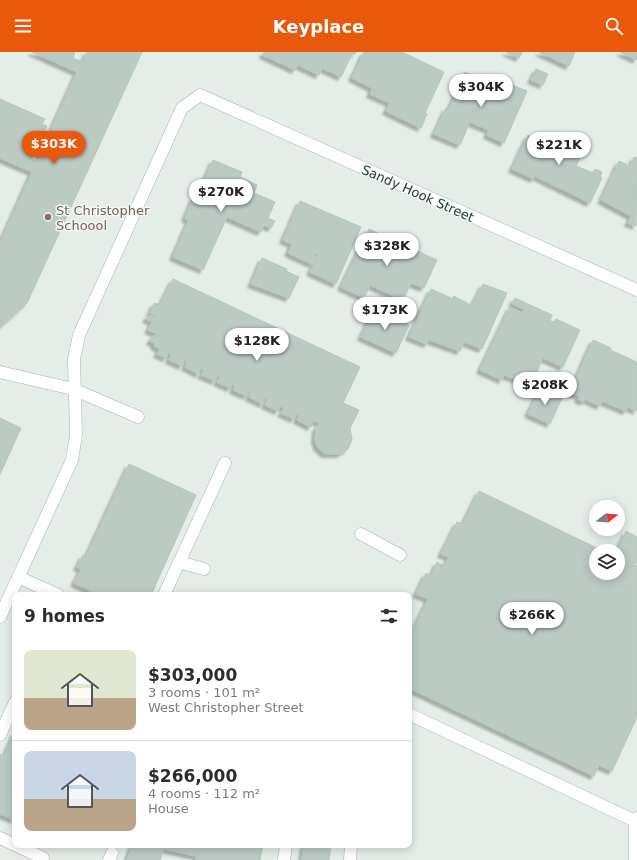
<!DOCTYPE html>
<html lang="en">
<head>
<meta charset="utf-8">
<style>
	:root { --surface:#fff; --page:#f2f2f3; --text:#2b2b33; --muted:#7c7c81; --line:#e1e1e2; --accent:#ea580c }
	body { margin:0; font-family:"DejaVu Sans",sans-serif; background:var(--page); color:var(--text); height:100vh; display:flex; flex-direction:column; font-size:15px; white-space:nowrap }
	* { box-sizing:border-box; margin:0 }
	p { font-size:13px; color:var(--muted) }
	.icon { flex:none; width:22px; height:22px; fill:none; stroke:currentColor; stroke-width:2; stroke-linecap:round; stroke-linejoin:round }
	.map { position:relative; flex:1; overflow:hidden }
	.side { position:absolute; left:12px; top:540px; width:400px; height:256px; display:flex; flex-direction:column; background:var(--surface); border-radius:8px; box-shadow:0 2px 10px #0003 }
	.side>* { flex:none }
	.needle { width:26px; rotate:73deg }
	.controls { position:absolute; left:589px; top:448px; display:grid; gap:8px }
	.controls a { display:grid; place-items:center; width:36px; height:36px; border-radius:50%; background:var(--surface); box-shadow:0 2px 10px #0003; font-size:20px }
	.price { position:absolute; translate:-50% -34px; padding:0 9px; border-radius:14px; background:#fff; color:#222; font-size:13px; line-height:26px; filter:drop-shadow(0 1px 2px #0008) }
	.price::after { content:''; position:absolute; left:50%; top:24px; width:12px; height:9px; margin-left:-6px; background:inherit; clip-path:polygon(0 0,100% 0,50% 100%) }
	.price.active { background:var(--accent); color:#fff }
	ul { padding:0; list-style:none }
	li { display:flex; align-items:center; gap:12px; height:100px; padding:0 12px }
	li+li { border-top:1px solid var(--line) }
	li span { display:grid; place-items:center; flex:none; width:112px; height:80px; border-radius:8px; color:#555 }
	li>.icon { margin-inline-start:auto }
	span .icon { width:48px; height:48px; fill:#fffc; stroke-width:1 }
	li b { font-size:17px }
	h2 { display:flex; justify-content:space-between; align-items:center; height:48px; padding:0 12px; font-size:17px }
	header { display:flex; justify-content:space-between; align-items:center; height:52px; padding:0 12px; background:var(--accent); color:#fff; font-size:18px; font-weight:600 }
	.map>svg:first-child { display:block }
	.building { fill:#bccac4; stroke:#b6c6be; filter:url(#shadow) }
	.lines { fill:none; stroke-linecap:round; stroke-linejoin:round }
	.lane-casing { stroke:#a7b5af; stroke-width:13 }
	.street-casing { stroke:#a7b5af; stroke-width:13 }
	.lane { stroke:#fff; stroke-width:12 }
	.street { stroke:#fff; stroke-width:12 }
	.education-dot { fill:#8d6e63; stroke:#f4f9f6; stroke-width:1.5 }
	.labels { text-anchor:middle; stroke-width:3; stroke-linejoin:round; paint-order:stroke }
	.street-label { font-size:13px; fill:#243e35; stroke:#f4f9f6 }
	.education-label { font-size:13px; fill:#785e54; stroke:#f4f9f6; text-anchor:start }
</style>
</head>
<body>
<header><svg class="icon" aria-label="menu" viewBox="0 0 24 24"><path d="M4 6h16M4 12h16M4 18h16"/></svg>Keyplace<svg class="icon" aria-label="search" viewBox="0 0 24 24"><circle cx="10" cy="10" r="6"/><path d="M15 15l6 6"/></svg></header>
<div class="map">
<svg width="637" height="808" viewBox="0 0 637 808">
	<defs>
		<filter id="shadow"><feDropShadow dx="-3.5" dy="3.5" stdDeviation="1" flood-color="#0004"/></filter>
	</defs>
	<rect width="100%" height="100%" fill="#e4ede8"/>
	<g class="building">
		<path d="M32,0h43l-2,6 9,4 5,-10h55l-115,251 -27,25v-85l32,-71 -32,-14v-59l45,20 -3,5 5,2 -15,33 5,2 40,-89z"/>
		<path d="M264,0h92l-1,2h-3l-11,23 -19,-9 -3,7 -21,-10 -3,5 -32,-15z"/>
		<path d="M364,0h38l42,20 -19,41 2,1 -6,14 -35,-17 4,-8 -20,-9 2,-6 -20,-10z"/>
		<path d="M506,0h16l-3,6z"/>
		<path d="M539,0h36l-6,14z"/>
		<path d="M620,0h17v8z"/>
		<path d="M536,17l12,5 -5,11 -12,-5z"/>
		<path d="M465,20l16,8 3,-6 43,17 -23,52 -17,-8 2,-5 -19,-8 -10,23 -26,-11 12,-26 3,1z"/>
		<path d="M571,80l17,8 -12,26 17,7 2,-4 7,3 -2,5 2,1 -12,25 -55,-27 -1,3 -22,-10 16,-34 34,15z"/>
		<path d="M634,105l3,1 -1,68 -8,-3 3,-7 -30,-16 18,-39 11,5z"/>
		<path d="M213,108l29,12 -2,5 17,8 -3,8 21,9 -7,16 7,3 -4,7 -7,-3 -3,7 -34,-15 -24,53 -30,-13 16,-37 -4,-2 8,-20 3,2z"/>
		<path d="M300,149l61,26 -25,57 -26,-12 8,-17 -2,-1 -4,10 -24,-11 4,-9 -9,-4z"/>
		<path d="M369,177l68,31 -13,28 -13,-5 -8,17 -33,-15 -6,13 -23,-11z"/>
		<path d="M262,206l25,11 -1,2 13,6 -10,21 -38,-14z"/>
		<path d="M173,227l187,88 -17,36 16,7 -9,18 2,11 -4,10 -8,5h-15l-7,-6 -3,-8 1,-12 4,-5 -7,-2 -2,6 -14,-7 2,-5 -2,-1 -3,5 -13,-6 3,-5 -3,-2 -3,5 -13,-6 2,-5 -2,-2 -2,6 -14,-7 2,-5 -2,-1 -2,5 -14,-6 2,-5 -2,-1 -3,4 -13,-6 3,-5 -3,-1 -2,5 -14,-6 3,-5 -3,-2 -2,6 -14,-7 2,-5 -2,-2 -3,6 -13,-6 2,-6 -2,-1 -3,5 -9,-4 3,-5 -6,-3 1,-2 -5,-3 4,-6 5,2v-2l-11,-5 4,-8 -6,-3 3,-4 5,2 1,-2 -5,-2 4,-10 6,2z"/>
		<path d="M483,232l24,9 -25,56 -18,-7 -4,9 -31,-11 -2,4 -18,-7 22,-48 22,10 1,-3 18,10z"/>
		<path d="M515,246l37,17 -2,6 4,1 2,-3 24,11 -17,37 -20,-9 -12,27 -27,-10 -2,5 -22,-10 30,-63 12,6 2,-4 -12,-5z"/>
		<path d="M374,257l35,16 -13,28 -35,-16z"/>
		<path d="M593,288l18,8 -1,2 27,12v49l-9,-4 -2,4 -24,-10 -2,5 -15,-7 -1,3 -6,-3 1,-3 -9,-4z"/>
		<path d="M540,336l22,10 -12,26 -22,-10z"/>
		<path d="M0,366l21,10 -21,46z"/>
		<path d="M129,412l67,31 -45,100h-51l-26,-12 7,-14 -4,-2 6,-12 3,2z"/>
		<path d="M479,439l124,60h-7v22h22l-1,-22 9,-20 11,6v25l-2,3 2,1v151l-25,54 -13,-6 -5,11 -185,-88v-49l19,-40 -12,-5 10,-21 5,3 6,-14 7,4 5,-9 -8,-3 16,-32 6,2z"/>
		<path d="M15,680v88l-15,-6v-60l4,2z"/>
		<path d="M132,793h67l-3,11 -32,-7 -4,11h-33z"/>
		<path d="M199,793h64l-3,15h-64z"/>
		<path d="M304,793h27l-2,15h-27z"/>
	</g>
	<g class="lines">
		<g class="lane-casing">
			<g id="lane">
				<path d="M0,320l73,17 65,28"/>
				<path d="M361,482l39,21"/>
				<path d="M179,510l25,7"/>
				<path d="M18,525l40,18"/>
				<path d="M164,543l61,-132"/>
				<path d="M409,662l228,108"/>
				<path d="M0,683l15,-33"/>
				<path d="M0,786l43,20 -1,2"/>
				<path d="M109,808l3,-7"/>
				<path d="M284,808l2,-15"/>
				<path d="M350,808l1,-15"/>
				<path d="M635,808v-38l2,-4"/>
			</g>
		</g>
		<g class="street-casing">
			<path id="street" d="M0,565l72,-157 4,-25 -2,-76 5,-24 103,-227 18,-13 437,195"/>
		</g>
		<use href="#lane" class="lane"/>
		<use href="#street" class="street"/>
	</g>
	<circle class="education-dot" cx="48" cy="165" r="4"/>
	<g class="labels">
		<g class="street-label">
			<text transform="translate(418 141) rotate(24)" y="5">Sandy Hook Street</text>
		</g>
		<g class="education-label">
			<text x="56" y="163">St Christopher<tspan x="56" dy="15">Schoool</tspan></text>
		</g>
	</g>
</svg>
<div class="controls">
<a><svg class="needle" viewBox="-14 -14 28 28"><path d="M0-13l5 13h-10z" fill="#e53935"/><path d="M0 13l5-13h-10z" fill="#7c7c81"/></svg></a>
<a><svg class="icon" aria-label="layers" viewBox="0 0 24 24"><path d="M12 4l9 5-9 5-9-5zM3 14l9 5 9-5"/></svg></a>
</div>
<b class="price" style="left:481px;top:56px">$304K</b>
<b class="price active" style="left:54px;top:113px">$303K</b>
<b class="price" style="left:559px;top:114px">$221K</b>
<b class="price" style="left:221px;top:161px">$270K</b>
<b class="price" style="left:387px;top:215px">$328K</b>
<b class="price" style="left:385px;top:279px">$173K</b>
<b class="price" style="left:257px;top:310px">$128K</b>
<b class="price" style="left:545px;top:354px">$208K</b>
<b class="price" style="left:532px;top:584px">$266K</b>
<section class="side">
<h2>9 homes<svg class="icon" aria-label="filters" viewBox="0 0 24 24"><path d="M4 7h16M4 17h16"/><circle cx="9" cy="7" r="2"/><circle cx="15" cy="17" r="2"/></svg></h2>
<ul>
<li><span style="background:linear-gradient(#dfe7d0 60%,#b9a48a 0)"><svg class="icon" aria-label="home" viewBox="0 0 24 24"><path d="M3 11l9-7 9 7M6 9v11h12V9"/></svg></span><div><b>$303,000</b><p>3 rooms · 101 m²</p><p>West Christopher Street</p></div></li>
<li><span style="background:linear-gradient(#c9d6e8 60%,#b9a48a 0)"><svg class="icon" aria-label="home" viewBox="0 0 24 24"><path d="M3 11l9-7 9 7M6 9v11h12V9"/></svg></span><div><b>$266,000</b><p>4 rooms · 112 m²</p><p>House</p></div></li>
</ul>
</section>
</div>
</body>
</html>
